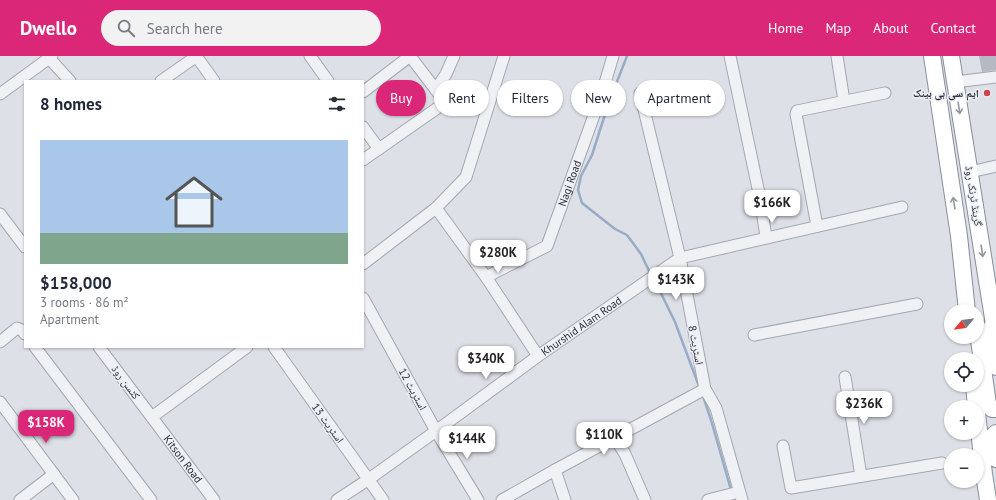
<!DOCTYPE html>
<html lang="en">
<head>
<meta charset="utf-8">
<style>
	:root { --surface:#fff; --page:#f2f2f3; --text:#1f2937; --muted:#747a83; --line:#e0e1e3; --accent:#db2777 }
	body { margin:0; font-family:"PT Sans","Noto Naskh Arabic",sans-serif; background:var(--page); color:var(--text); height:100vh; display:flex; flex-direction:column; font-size:15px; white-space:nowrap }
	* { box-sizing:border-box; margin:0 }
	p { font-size:13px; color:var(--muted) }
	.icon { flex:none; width:22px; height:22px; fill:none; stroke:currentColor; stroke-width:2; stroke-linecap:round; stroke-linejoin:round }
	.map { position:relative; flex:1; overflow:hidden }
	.side { position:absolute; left:24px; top:24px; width:340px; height:268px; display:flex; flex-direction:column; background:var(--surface); border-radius:0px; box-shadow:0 1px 3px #0004 }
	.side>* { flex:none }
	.banner { position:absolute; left:376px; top:24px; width:380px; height:36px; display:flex; gap:8px }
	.needle { width:26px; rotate:241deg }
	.controls { position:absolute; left:944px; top:248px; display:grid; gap:8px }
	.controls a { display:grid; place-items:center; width:40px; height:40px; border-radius:50%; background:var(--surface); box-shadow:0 1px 3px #0004; font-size:20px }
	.price { position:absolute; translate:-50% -34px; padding:0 9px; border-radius:8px; background:#fff; color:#222; font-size:13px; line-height:26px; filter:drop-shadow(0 1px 2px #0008) }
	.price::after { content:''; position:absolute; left:50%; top:24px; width:12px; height:9px; margin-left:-6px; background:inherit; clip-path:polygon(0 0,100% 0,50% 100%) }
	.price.selected { background:var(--accent); color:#fff }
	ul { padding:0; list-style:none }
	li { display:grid; align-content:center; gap:8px; height:212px; padding:0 16px }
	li+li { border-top:1px solid var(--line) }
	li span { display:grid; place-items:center; height:124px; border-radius:0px; color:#555 }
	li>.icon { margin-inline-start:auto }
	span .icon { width:72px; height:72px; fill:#fffc; stroke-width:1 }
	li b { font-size:17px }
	h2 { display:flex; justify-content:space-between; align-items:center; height:48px; padding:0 16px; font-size:17px }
	.pill { padding:0 14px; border-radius:18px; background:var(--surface); box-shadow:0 1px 3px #0004; font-size:14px; line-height:36px }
	.pill.selected { background:var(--accent); color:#fff }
	header { display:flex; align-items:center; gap:24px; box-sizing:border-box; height:56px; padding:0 20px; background:var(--accent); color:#fff }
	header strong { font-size:19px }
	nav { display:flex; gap:22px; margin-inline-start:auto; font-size:14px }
	.search { width:280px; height:36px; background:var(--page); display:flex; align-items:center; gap:10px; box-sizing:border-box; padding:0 14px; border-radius:22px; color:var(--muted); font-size:15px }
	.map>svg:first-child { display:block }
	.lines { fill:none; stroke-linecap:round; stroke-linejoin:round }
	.stream { stroke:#99acc6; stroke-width:2.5 }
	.building { fill:#b5b9c3 }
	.minor-casing { stroke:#a3a7b1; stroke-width:13 }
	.highway-casing { stroke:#868d9d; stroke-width:18 }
	.minor { stroke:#f0f1f5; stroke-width:11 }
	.highway { stroke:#fff; stroke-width:16 }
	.oneway { stroke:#93969e }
	.poi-dot { fill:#c84650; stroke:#edeff4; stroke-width:1.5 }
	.labels { text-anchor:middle; stroke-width:3; stroke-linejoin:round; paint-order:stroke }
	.poi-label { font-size:11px; font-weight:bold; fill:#272e3d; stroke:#edeff4; text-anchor:end }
	.street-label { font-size:11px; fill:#272e3d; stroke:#edeff4 }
</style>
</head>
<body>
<header>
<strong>Dwello</strong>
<div class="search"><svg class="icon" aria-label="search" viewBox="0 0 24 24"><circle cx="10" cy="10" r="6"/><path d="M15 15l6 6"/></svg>Search here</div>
<nav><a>Home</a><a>Map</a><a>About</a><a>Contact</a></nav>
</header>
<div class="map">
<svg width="996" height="444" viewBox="0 0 996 444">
	<rect width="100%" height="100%" fill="#dde0e7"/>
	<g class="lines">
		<g class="stream">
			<path d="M627,0l-18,46 -17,53 -11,21 -3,14 4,13 33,26 12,6 14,19 10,21"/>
			<path d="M654,223l21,43 25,67"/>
			<path d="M702,337l9,27 20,70"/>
		</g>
	</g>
	<path class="building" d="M979,0h17v14l-14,2z"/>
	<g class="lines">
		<g class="minor-casing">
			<g id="minor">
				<path d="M310,0l18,25"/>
				<path d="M410,0l32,42c7,6 14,8 23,9"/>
				<path d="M730,0l30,142 6,39"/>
				<path d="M837,0l7,45"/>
				<path d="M49,2l21,23"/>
				<path d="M161,25l33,-23 5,2 15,21"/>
				<path d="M955,26l41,-5"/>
				<path d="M436,33l10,-15 8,-18"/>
				<path d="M363,36l47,-36"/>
				<path d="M640,37l40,165 25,131 11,19 26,92"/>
				<path d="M0,38l52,-38"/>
				<path d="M363,71l16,22"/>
				<path d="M363,104l83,-58"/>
				<path d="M970,116l26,-6"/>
				<path d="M436,152l50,69 52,79"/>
				<path d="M0,158l25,33"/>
				<path d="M817,170l-21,-112 1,-3 88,-18"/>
				<path d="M363,208l73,-56 30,-31 38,-121"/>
				<path id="s1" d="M486,221l61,-31 55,-153 11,-37"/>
				<path d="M363,242l73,133 42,69"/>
				<path d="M754,279l163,-31"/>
				<path d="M0,286l17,-14 5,2 3,4"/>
				<path d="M35,291l116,153"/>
				<path id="s2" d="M99,291l115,153"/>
				<path d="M274,291l109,153"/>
				<path d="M845,321l16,99"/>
				<path d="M0,346l73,98"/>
				<path d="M152,361l95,-70"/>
				<path d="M615,382l10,16 20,46"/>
				<path d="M783,390l8,42 151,-25"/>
				<path d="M555,414l10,30"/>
				<path d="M20,444l34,-26"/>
				<path id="s3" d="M337,444l32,-21 67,-48 102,-75 142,-98 222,-51"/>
				<path d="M502,444l53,-30 150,-81"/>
				<path d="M708,444l31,-8"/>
			</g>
		</g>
		<g class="highway-casing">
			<g id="highway">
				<path d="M932,0l27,180 8,75"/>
				<path d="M951,0l45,281"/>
				<path d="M977,270l11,78 4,5h4"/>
				<path d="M992,271l4,40"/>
				<path d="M974,329l2,22"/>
				<path d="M977,357l7,61 4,26"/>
				<path d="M996,377l-3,3 3,23"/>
			</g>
		</g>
		<use href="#minor" class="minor"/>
		<use href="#highway" class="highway"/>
	</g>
	<defs><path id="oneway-shaft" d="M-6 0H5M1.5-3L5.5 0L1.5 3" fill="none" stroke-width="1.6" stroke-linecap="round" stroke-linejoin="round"/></defs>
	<g class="oneway">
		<use href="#oneway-shaft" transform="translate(959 52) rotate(81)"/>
		<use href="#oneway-shaft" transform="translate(954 147) rotate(-99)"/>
		<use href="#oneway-shaft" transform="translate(982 195) rotate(81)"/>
	</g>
	<circle class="poi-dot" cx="987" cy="37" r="4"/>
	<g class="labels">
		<g class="poi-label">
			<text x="979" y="41">ایم سی بی بینک</text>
		</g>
		<g class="street-label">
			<text dy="4" stroke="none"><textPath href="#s1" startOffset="135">Nagi Road</textPath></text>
			<text transform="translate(974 140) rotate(81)" y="4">گرینڈ ٹرنک روڈ</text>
			<text dy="4" stroke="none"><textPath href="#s3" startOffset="300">Khurshid Alam Road</textPath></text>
			<text transform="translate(696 289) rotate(79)" y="4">اسٹریٹ 8</text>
			<text transform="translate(126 326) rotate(53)" y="4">کٹسن روڈ</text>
			<text transform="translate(413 333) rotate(61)" y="4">اسٹریٹ 12</text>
			<text transform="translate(328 367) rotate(54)" y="4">اسٹریٹ 13</text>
			<text dy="4" stroke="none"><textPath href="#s2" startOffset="140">Kitson Road</textPath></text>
		</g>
	</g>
</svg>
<div class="controls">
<a><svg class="needle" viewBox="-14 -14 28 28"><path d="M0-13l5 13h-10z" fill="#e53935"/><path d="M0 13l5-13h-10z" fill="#747a83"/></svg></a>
<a><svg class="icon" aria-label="locate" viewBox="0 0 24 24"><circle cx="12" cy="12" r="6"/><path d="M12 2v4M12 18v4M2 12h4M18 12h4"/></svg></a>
<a>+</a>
<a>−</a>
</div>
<b class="price" style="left:772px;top:168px">$166K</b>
<b class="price" style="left:498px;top:218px">$280K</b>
<b class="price" style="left:676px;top:245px">$143K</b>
<b class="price" style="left:486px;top:324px">$340K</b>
<b class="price" style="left:864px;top:369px">$236K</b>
<b class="price selected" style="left:46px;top:388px">$158K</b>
<b class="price" style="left:604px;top:400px">$110K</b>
<b class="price" style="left:467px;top:404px">$144K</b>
<div class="banner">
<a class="pill selected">Buy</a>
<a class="pill">Rent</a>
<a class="pill">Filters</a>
<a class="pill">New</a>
<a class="pill">Apartment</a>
</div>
<section class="side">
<h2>8 homes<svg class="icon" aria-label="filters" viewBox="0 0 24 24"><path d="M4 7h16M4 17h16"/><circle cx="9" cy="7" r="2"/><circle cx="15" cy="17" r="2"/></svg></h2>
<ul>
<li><span style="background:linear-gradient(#a9c7e8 75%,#7fa58c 0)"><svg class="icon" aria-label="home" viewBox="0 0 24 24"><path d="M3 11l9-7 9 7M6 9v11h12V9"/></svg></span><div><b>$158,000</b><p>3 rooms · 86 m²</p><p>Apartment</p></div></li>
</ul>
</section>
</div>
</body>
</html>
